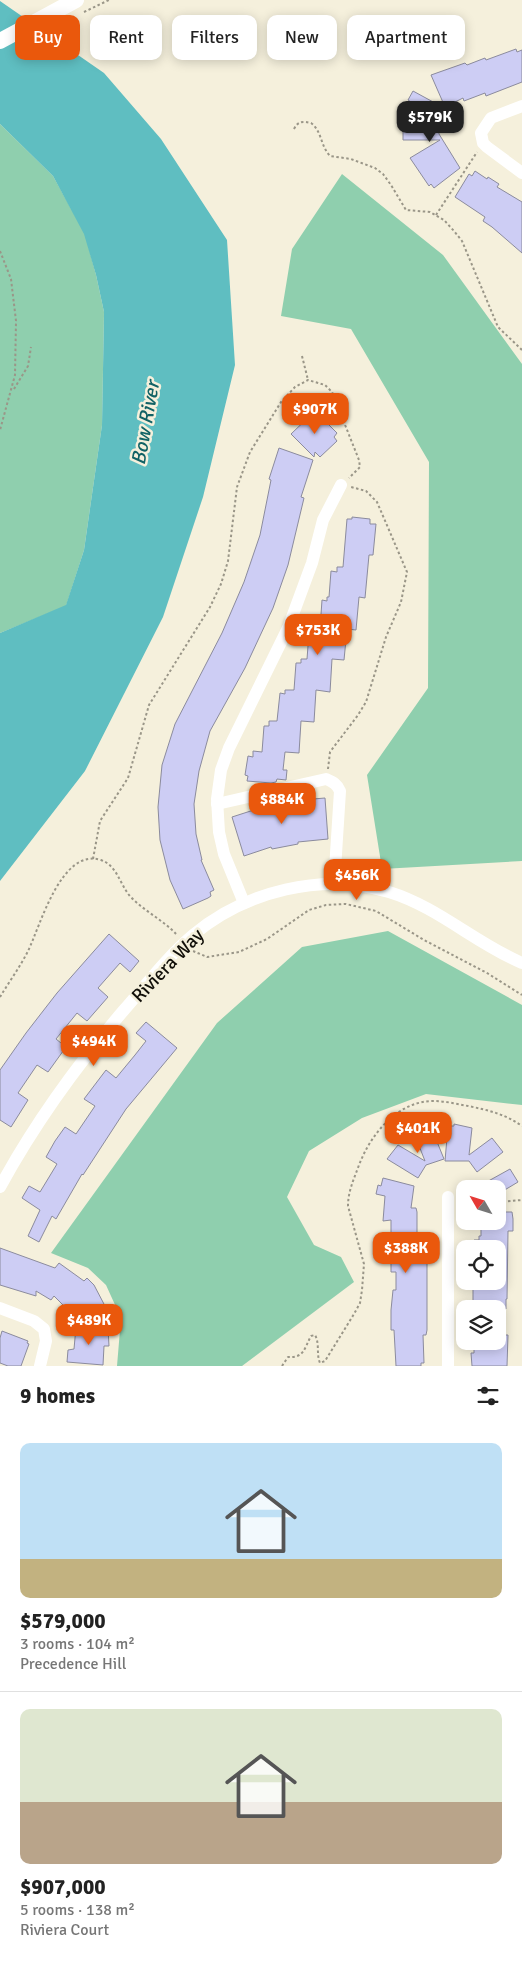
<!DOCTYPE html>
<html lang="en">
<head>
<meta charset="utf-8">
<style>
	:root { --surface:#fff; --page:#f2f2f2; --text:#222; --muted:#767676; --line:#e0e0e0; --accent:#ea580c }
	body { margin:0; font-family:Signika,sans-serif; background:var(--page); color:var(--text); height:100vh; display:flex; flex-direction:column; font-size:19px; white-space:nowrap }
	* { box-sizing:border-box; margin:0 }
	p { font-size:16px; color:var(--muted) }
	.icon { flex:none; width:28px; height:28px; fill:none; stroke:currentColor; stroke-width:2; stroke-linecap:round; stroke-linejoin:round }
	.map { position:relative; height:1366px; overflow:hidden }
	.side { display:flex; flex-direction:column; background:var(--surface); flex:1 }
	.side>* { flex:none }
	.guide { position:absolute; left:15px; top:15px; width:492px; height:45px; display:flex; gap:10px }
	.needle { width:32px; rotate:309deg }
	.fabs { position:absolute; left:456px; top:1180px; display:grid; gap:10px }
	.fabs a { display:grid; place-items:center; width:50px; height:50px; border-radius:10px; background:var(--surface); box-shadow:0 2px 12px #0003; font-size:25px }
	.price { position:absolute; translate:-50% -42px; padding:0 11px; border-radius:10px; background:var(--accent); color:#fff; font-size:16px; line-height:32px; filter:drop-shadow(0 1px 2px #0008) }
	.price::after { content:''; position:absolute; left:50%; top:30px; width:15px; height:11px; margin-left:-8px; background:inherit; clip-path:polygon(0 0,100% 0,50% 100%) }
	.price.current { background:#222; color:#fff }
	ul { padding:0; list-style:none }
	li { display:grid; align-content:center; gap:10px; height:265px; padding:0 20px }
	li+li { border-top:1px solid var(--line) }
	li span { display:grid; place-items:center; height:155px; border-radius:10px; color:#555 }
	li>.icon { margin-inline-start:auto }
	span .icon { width:90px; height:90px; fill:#fffc; stroke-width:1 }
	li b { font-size:21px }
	h2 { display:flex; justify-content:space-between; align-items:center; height:60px; padding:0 20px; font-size:21px }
	.tag { padding:0 18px; border-radius:10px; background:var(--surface); box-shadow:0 2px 12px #0003; font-size:18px; line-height:45px }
	.tag.current { background:var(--accent); color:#fff }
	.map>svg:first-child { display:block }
	.green { fill:#8fcfae }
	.water { fill:#5fbec1 }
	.building { fill:#cdcdf4; stroke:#8b8b9d }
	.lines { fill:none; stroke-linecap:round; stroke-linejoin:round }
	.path { stroke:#9a9688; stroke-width:2; stroke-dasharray:2.5 2.5; stroke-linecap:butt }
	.minor { stroke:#fff; stroke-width:12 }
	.major { stroke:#fff; stroke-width:16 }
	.labels { text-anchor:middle; stroke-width:5; stroke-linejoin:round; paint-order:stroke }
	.street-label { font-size:19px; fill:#110f09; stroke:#f5f0dc }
	.water-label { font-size:20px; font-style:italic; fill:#116265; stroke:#f5f0dc }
</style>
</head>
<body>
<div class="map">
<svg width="522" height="1366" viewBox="0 0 522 1366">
	<rect width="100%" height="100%" fill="#f5f0dc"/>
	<g class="green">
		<path d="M0,124l53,52 32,58 11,41 8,37 -2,113 -18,125 -18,56 -66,27z"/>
		<path d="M342,174l101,81 79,109v497l-140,8 -15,-94 61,-87 1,-226 -78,-133 -70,-13 11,-67z"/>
		<path d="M388,931l134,74v100l-96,-11 -64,24 -53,33 -22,46 27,48 27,12 13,25 -112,84h-125l4,-48 -15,-33 -18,-17 -37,-15 166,-230 85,-76z"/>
	</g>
	<path class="water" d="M0,1l104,72 57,66 66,101 8,125 -32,132 -40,120 -78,154 -85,110v-248l66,-28 18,-55 18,-125 2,-113 -8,-37 -12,-41 -31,-58 -53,-52z"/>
	<g class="building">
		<path d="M516,49l1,3 5,-2v32l-36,14 -1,-3 -21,8 -1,-3 -18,9 -14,-32 34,-12 2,2 18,-7 1,2z"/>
		<path d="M413,91l33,18 -8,15 1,10 21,34 -26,20 -3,-4 -2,2 -19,-28 30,-18h-37v-11h3v-6l31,1 -29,-17 3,-5 -3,-2z"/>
		<path d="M475,171l12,8 1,-2 11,7 -2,3 25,15v51l-30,-26 -9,-6 2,-4 -30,-20 14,-23 3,2z"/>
		<path d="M315,411l22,22 -3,4 3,4 -17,16 -5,-5 -1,5 -23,-23z"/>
		<path d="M279,448l34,12 -12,37 3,1 -16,67 -15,43 -28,60 -35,63 -11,40 -5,33 2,30 6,26h-1l13,30 -4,2 1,4 -3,2 -25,11 -13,-29 -10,-40 -2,-33 4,-42 13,-41 47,-91 22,-51 16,-47 11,-55 -2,-1z"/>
		<path d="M352,517l18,2v5h6l-3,31h-4l-4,43 -6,-1 -3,33 -9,-1 -3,31 -12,-1 -2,33 -14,-2 -2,32 -13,-1 -2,32 -14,-1 -2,18h4l-1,10 -9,-1 -1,3 -5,1 -24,-2 1,-5 -3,-1 3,-19 5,1v-6l9,1 2,-26h5v-5h8l3,-28 5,1v-4h9l2,-27h5v-4h6l2,-26 6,1v-6l5,1 2,-29 5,1v-4h2l2,-26 6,1v-5h6l4,-48h5z"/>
		<path d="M325,798l3,41 -30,3v2l-26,5 -1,-2 -27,9 -12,-39 28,-9 41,-8z"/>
		<path d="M109,934l30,27 -9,11 -10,-9 -22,25 10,9 -21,24 -10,-8 -21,26 10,8 -18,25 -11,-7 -19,28 10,7 -17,27 -11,-7v-50l26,-37 31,-40z"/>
		<path d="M146,1022l31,26 -51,61 -43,66 -1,-1 -26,45 -4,-3 -13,26 -11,-6 12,-26 -18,-12 7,-12 11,6 17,-28 -11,-7 9,-16 10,-14 11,7 19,-28 -11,-7 22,-29 10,8 19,-23 11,-14 -10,-8z"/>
		<path d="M454,1124l18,4 -3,27 23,-17 11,14 -26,20 -8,-11h-24l3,-35h6z"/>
		<path d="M431,1127l13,32 -18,6 -8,13 -31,-19 11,-14 27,16 -11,-28z"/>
		<path d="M510,1169l8,13 -20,12v-5h-24z"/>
		<path d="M383,1178l31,8 -3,22h5l1,4v23h7v28h3v67l-1,5h-3l1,28h-3v3h-25l-2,-36h-3v-20l2,-20h3v-18h-5v-52l-8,1 2,-25 -9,-2 2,-9 3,1z"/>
		<path d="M498,1212h14l1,7v12h-5l-1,68h-1v10h-29v-7h-4v-13h6v-6h19v-34h-25l1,-9h5v-4h2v-15h17z"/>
		<path d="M0,1248l55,20 4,-5 25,18 3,-3 7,7 11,21 -4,2 3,5 -28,14 -8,-17 -14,-14 -3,4 -15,-9v5l-36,-11z"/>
		<path d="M76,1327l32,1 1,18h-5l-1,19 -36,-3 1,-12 6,-1z"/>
		<path d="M2,1331l26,10 -1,2 2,1 -8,22h-13l-8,-3v-25z"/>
		<path d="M498,1335h10l-1,31h-35l-1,-13h3v-12h24z"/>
	</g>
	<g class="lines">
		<g class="path">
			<path d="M84,12l25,-12"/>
			<path d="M294,129c4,-8 9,-8 17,-6 11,8 9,22 19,33l21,3 24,9 8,6 8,11 15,25 24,2 14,8 10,11 8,10 36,86 24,23"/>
			<path d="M436,215l41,-63"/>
			<path d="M0,251l11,28 5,42 -1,54 -15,55"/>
			<path d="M302,356l6,24"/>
			<path d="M14,389l14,-23 3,-19"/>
			<path d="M328,769l2,-17 28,-37 8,-13 20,-65 15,-35 6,-30 -30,-70 -11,-11 -15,-4"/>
			<path d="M93,859l7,-38 28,-43 21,-73 61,-98 11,-23 7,-23 9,-74 13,-35 31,-50 14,-15 13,-7 17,5 7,7 27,68 1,7 -11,11"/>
			<path d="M193,951l14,6 32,-5 28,-13 42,-29 17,-5 20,-1 30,7 48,29 63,33 35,22"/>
			<path d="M0,997c9,-15 20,-30 28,-46 12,-24 33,-104 73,-91 16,6 18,22 28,35 13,15 33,24 47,39"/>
			<path d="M498,1202l24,-2"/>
			<path d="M282,1366l6,-9c16,1 16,-8 23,-21l4,-1c5,9 1,19 5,28l5,-2 29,-47 6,-11 2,-13 2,-26 -16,-58c0,-15 6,-27 11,-41 12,-31 38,-64 75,-64 11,0 23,3 34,5 20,4 37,8 54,20"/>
		</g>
		<g class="minor">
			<path d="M522,106l-31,12 -10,15 2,10 4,4 35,26"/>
			<path d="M217,804l109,-25c7,3 11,5 14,12l-6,94"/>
			<path d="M244,903l-20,-49 -5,-22 -2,-33 4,-29 8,-22 59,-120 24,-65 11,-43 18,-35"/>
			<path d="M0,1187c35,-64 76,-121 124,-177 22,-25 43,-53 69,-75 53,-44 129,-63 196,-43 49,15 86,51 133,71"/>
			<path d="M0,1308l34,13 10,8 2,12 -6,25"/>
			<path d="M448,1366v-169"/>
		</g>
		<path class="major" d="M0,41l76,-41"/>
	</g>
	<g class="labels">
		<g class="street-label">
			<text transform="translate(167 965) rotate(-46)" y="7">Riviera Way</text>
		</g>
		<g class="water-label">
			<text transform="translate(145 423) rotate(-80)" y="7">Bow River</text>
		</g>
	</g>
</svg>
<div class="fabs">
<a><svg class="needle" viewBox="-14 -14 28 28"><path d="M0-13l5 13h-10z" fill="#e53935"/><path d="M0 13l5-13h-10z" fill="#767676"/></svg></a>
<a><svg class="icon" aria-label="locate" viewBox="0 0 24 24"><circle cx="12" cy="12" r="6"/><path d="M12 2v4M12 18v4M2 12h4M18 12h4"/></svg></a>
<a><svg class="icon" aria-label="layers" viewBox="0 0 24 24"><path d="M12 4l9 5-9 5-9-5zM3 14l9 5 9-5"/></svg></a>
</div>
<b class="price current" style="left:430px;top:143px">$579K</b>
<b class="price" style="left:315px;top:435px">$907K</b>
<b class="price" style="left:318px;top:656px">$753K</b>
<b class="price" style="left:282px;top:825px">$884K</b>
<b class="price" style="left:357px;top:901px">$456K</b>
<b class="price" style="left:94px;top:1067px">$494K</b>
<b class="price" style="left:418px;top:1154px">$401K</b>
<b class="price" style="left:406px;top:1274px">$388K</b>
<b class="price" style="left:89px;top:1346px">$489K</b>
<div class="guide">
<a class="tag current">Buy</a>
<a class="tag">Rent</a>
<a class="tag">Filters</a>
<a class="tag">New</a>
<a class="tag">Apartment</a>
</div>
</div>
<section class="side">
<h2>9 homes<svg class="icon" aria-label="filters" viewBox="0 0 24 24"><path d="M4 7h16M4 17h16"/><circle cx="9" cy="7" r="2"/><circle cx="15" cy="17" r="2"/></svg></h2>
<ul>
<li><span style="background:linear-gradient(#bfe0f5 75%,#c2b280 0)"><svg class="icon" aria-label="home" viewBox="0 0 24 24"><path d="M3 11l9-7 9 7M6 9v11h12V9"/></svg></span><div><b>$579,000</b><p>3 rooms · 104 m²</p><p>Precedence Hill</p></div></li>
<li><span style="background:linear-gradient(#dfe7d0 60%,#b9a48a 0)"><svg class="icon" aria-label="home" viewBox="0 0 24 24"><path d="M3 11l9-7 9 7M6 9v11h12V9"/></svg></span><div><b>$907,000</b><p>5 rooms · 138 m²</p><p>Riviera Court</p></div></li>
</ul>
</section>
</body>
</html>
